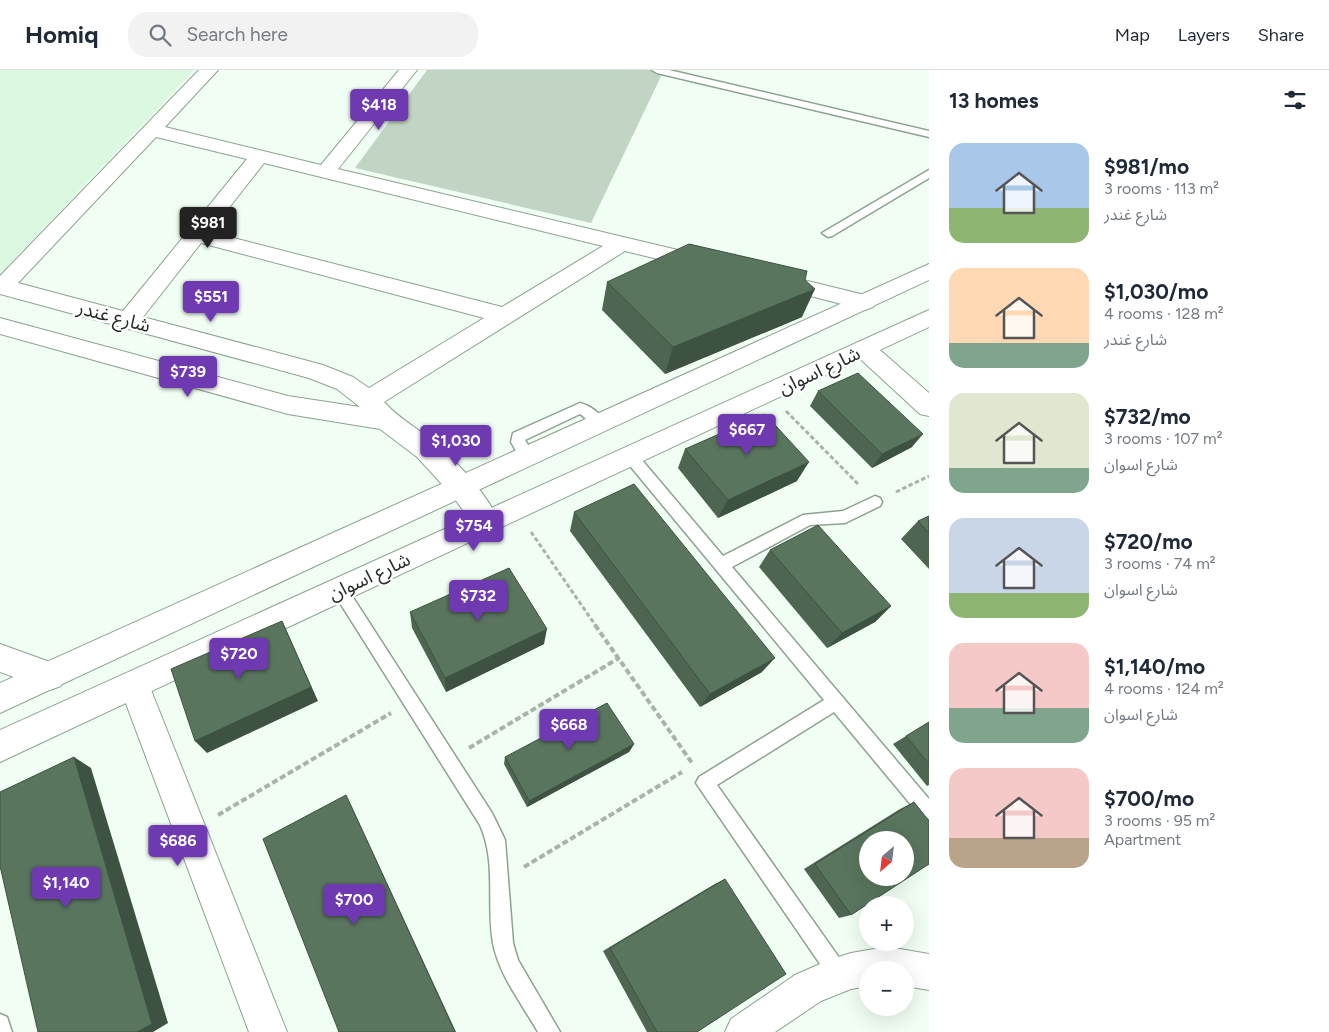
<!DOCTYPE html>
<html lang="en">
<head>
<meta charset="utf-8">
<style>
	:root { --surface:#fff; --page:#f2f2f3; --text:#1f2937; --muted:#747a83; --line:#e0e1e3; --accent:#6f3ab1 }
	body { margin:0; font-family:Figtree,"Noto Sans Arabic",sans-serif; background:var(--page); color:var(--text); height:100vh; display:flex; flex-direction:column; font-size:19px; white-space:nowrap }
	* { box-sizing:border-box; margin:0 }
	p { font-size:16px; color:var(--muted) }
	.icon { flex:none; width:28px; height:28px; fill:none; stroke:currentColor; stroke-width:2; stroke-linecap:round; stroke-linejoin:round }
	.map { position:relative; flex:1; overflow:hidden }
	.drawer { display:flex; flex-direction:column; background:var(--surface); width:400px }
	.drawer>* { flex:none }
	.needle { width:32px; rotate:208deg }
	.fabs { position:absolute; left:859px; top:761px; display:grid; gap:10px }
	.fabs a { display:grid; place-items:center; width:55px; height:55px; border-radius:50%; background:var(--surface); box-shadow:0 5px 20px #0002; font-size:25px }
	.price { position:absolute; translate:-50% -42px; padding:0 11px; border-radius:5px; background:var(--accent); color:#fff; font-size:16px; line-height:32px; filter:drop-shadow(0 1px 2px #0008) }
	.price::after { content:''; position:absolute; left:50%; top:30px; width:15px; height:11px; margin-left:-8px; background:inherit; clip-path:polygon(0 0,100% 0,50% 100%) }
	.price.selected { background:#222; color:#fff }
	ul { padding:0; list-style:none }
	li { display:flex; align-items:center; gap:15px; height:125px; padding:0 20px }
	li span { display:grid; place-items:center; flex:none; width:140px; height:100px; border-radius:15px; color:#555 }
	li>.icon { margin-inline-start:auto }
	span .icon { width:60px; height:60px; fill:#fffc; stroke-width:1 }
	li b { font-size:21px }
	h2 { display:flex; justify-content:space-between; align-items:center; height:60px; padding:0 20px; font-size:21px }
	header { display:flex; align-items:center; gap:30px; box-sizing:border-box; height:70px; padding:0 25px; background:var(--surface); border-bottom:1px solid var(--line) }
	header strong { font-size:24px }
	nav { display:flex; gap:28px; margin-inline-start:auto; font-size:18px }
	.search { width:350px; height:45px; background:var(--page); display:flex; align-items:center; gap:12px; box-sizing:border-box; padding:0 18px; border-radius:20px; color:var(--muted); font-size:19px }
	main { display:flex; flex:1; min-height:0 }
	.map>svg:first-child { display:block }
	.built { fill:#dbf9e0 }
	.green { fill:#c2d5c5 }
	.lines { fill:none; stroke-linecap:round; stroke-linejoin:round }
	.service-casing { stroke:#8da291; stroke-width:3 }
	.minor-casing { stroke:#8da291; stroke-width:2 }
	.tertiary-casing { stroke:#8da291; stroke-width:2 }
	.path-far1 { stroke:#a8b3a9; stroke-width:3; stroke-dasharray:4.5 2.5; stroke-linecap:butt }
	.path { stroke:#a8b3a9; stroke-width:4; stroke-dasharray:6 3; stroke-linecap:butt }
	.service { fill:#fff; fill-rule:evenodd }
	.minor { fill:#fff; fill-rule:evenodd }
	.tertiary { fill:#fff; fill-rule:evenodd }
	.wall { fill:#4d6551 }
	.shaded-wall { fill:#3e5242 }
	.building { fill:#59755e; stroke:#3e5242; fill-rule:evenodd }
	.labels { text-anchor:middle; stroke-width:5; stroke-linejoin:round; paint-order:stroke }
	.street-label { font-size:19px; fill:#252d26; stroke:#fff }
</style>
</head>
<body>
<header>
<strong>Homiq</strong>
<div class="search"><svg class="icon" aria-label="search" viewBox="0 0 24 24"><circle cx="10" cy="10" r="6"/><path d="M15 15l6 6"/></svg>Search here</div>
<nav><a>Map</a><a>Layers</a><a>Share</a></nav>
</header>
<main>
<div class="map">
<svg width="929" height="962" viewBox="0 0 929 962">
	<rect width="100%" height="100%" fill="#f1fef3"/>
	<path class="built" d="M0,0h194l-194,204z"/>
	<path class="green" d="M427,0h237l-73,153 -236,-55z"/>
	<g class="lines">
		<g class="service-casing">
			<g id="service">
				<path d="M652,0h17l260,61v6l-272,-64z"/>
				<path d="M929,100v8l-97,58 -4,1 -6,-4z"/>
				<path d="M580,333c11,3 20,10 26,20l-2,4c-11,3 -16,-8 -24,-13l-55,26 10,16 -2,4c-11,4 -17,-9 -22,-18l2,-9z"/>
				<path d="M631,381l5,2 87,103 80,-41 40,-4 32,-15 5,2 2,4 -2,4 -35,17 -35,2 -78,42 197,232v20l-12,-7 -83,-100 -117,73 128,181 3,7 -3,7 -7,3 -7,-3 -135,-197 3,-6 125,-77 -198,-239 -2,-4 2,-4z"/>
				<path d="M340,513l5,2 147,228 13,27 8,103 5,17 42,72h-22c-16,-28 -39,-57 -45,-89 -7,-39 4,-80 -13,-118l-145,-230 -3,-5 3,-5z"/>
				<path d="M0,944l7,3 5,15h-12z"/>
			</g>
		</g>
		<g class="minor-casing">
			<g id="minor">
				<path d="M199,0h19l-53,57 156,38 78,-95h18l-79,99 365,87 8,2 3,5 -3,5 -8,2 -78,-19 -241,151c15,17 34,26 51,41 23,19 52,52 65,79l-3,8 -10,3 -10,-3 -25,-35 -35,-38 -37,-28 -92,-15 -288,-80v-16l288,78 72,11 -23,-18 -28,-11 -309,-84v-18zM156,67l91,22 -124,152 -105,-28zM264,93l339,83 -101,61 -292,-75zM201,173l283,75 -115,70 -16,-11 -30,-12 -180,-48z"/>
				<path d="M779,204l94,23 3,5 -3,5 -8,3 -94,-24 -3,-5 3,-5z"/>
				<path d="M864,271l8,2 57,50v23l-9,-2 -64,-59 -4,-6 4,-6z"/>
				<path d="M0,574l61,22 4,10 -4,10 -11,4 -50,-18z"/>
				<path d="M134,601l11,4 4,10 138,347h-38l-130,-347 4,-10z"/>
				<path d="M874,879h26l29,5v36l-24,-4v-16h-37v16l-17,3 -30,12 -46,31h-50l6,-13 64,-44 34,-15 22,-7z"/>
			</g>
		</g>
		<g class="tertiary-casing">
			<g id="tertiary">
				<path d="M929,194v16l-929,433v-30z"/>
				<path d="M929,240v17l-929,435v-32z"/>
			</g>
		</g>
		<g class="path-far1">
			<path d="M786,341l73,74"/>
			<path d="M896,422l33,-16"/>
			<path d="M531,462l65,94"/>
		</g>
		<g class="path">
			<path d="M595,555l97,138"/>
			<path d="M469,678l150,-90"/>
			<path d="M218,745l173,-102"/>
			<path d="M524,797l158,-95"/>
		</g>
		<use href="#service" class="service"/>
		<use href="#minor" class="minor"/>
		<use href="#tertiary" class="tertiary"/>
	</g>
	<g class="wall">
		<path d="M805,210l-3,37 -137,57 -63,-64 5,-28z"/>
		<path d="M818,321l94,56 -40,21 -62,-62z"/>
		<path d="M685,379l112,32 -79,37 -40,-50z"/>
		<path d="M574,442l188,160 -62,35 -130,-176z"/>
		<path d="M929,446v53l-28,-30 17,-18z"/>
		<path d="M770,480l121,56 -16,16 -48,26 -68,-81z"/>
		<path d="M410,542l134,32 -98,48 -34,-64z"/>
		<path d="M929,652v63l-2,1 -34,-42z"/>
		<path d="M634,674l-5,8 -102,55 -23,-43 1,-7z"/>
		<path d="M914,732l-63,113 -12,3 -35,-49 96,-60z"/>
		<path d="M725,809l-28,153h-50l-44,-81 110,-66z"/>
	</g>
	<g class="shaded-wall">
		<path d="M815,219l-13,28 -137,57 8,-27z"/>
		<path d="M923,364l-11,13 -40,21 10,-14z"/>
		<path d="M809,392l-12,19 -79,37 10,-18z"/>
		<path d="M891,536l-16,16 -48,26 15,-15z"/>
		<path d="M282,551l36,80 -111,52 -12,-12z"/>
		<path d="M547,559l-3,15 -98,48 -1,-14z"/>
		<path d="M775,588l-13,14 -62,35 10,-13z"/>
		<path d="M634,674l-5,8 -102,55 2,-6z"/>
		<path d="M74,687l17,11 77,255 -15,9h-16z"/>
		<path d="M346,725l5,10 105,227h-1z"/>
	</g>
	<g class="building">
		<path d="M689,174l118,27 -2,9 10,9 -142,58 -66,-65z"/>
		<path d="M858,303l65,61 -41,20 -64,-63z"/>
		<path d="M765,344l44,48 -81,38 -43,-51z"/>
		<path d="M634,414l141,174 -65,36 -136,-182z"/>
		<path d="M929,446v17l-11,-12z"/>
		<path d="M818,455l73,81 -49,27 -72,-83z"/>
		<path d="M509,498l38,61 -102,49 -35,-66z"/>
		<path d="M282,551l29,66 -116,54 -24,-72z"/>
		<path d="M607,633l27,41 -105,57 -24,-44z"/>
		<path d="M929,652v42l-23,-28z"/>
		<path d="M74,687l78,267 -15,8h-99l-38,-166v-74z"/>
		<path d="M346,725l109,237h-116l-76,-193z"/>
		<path d="M914,732l15,19v43l-78,51 -36,-51zM868,770h37v38h-37z"/>
		<path d="M725,809l61,95 -89,58h-40l-47,-84z"/>
	</g>
	<g class="labels">
		<g class="street-label">
			<text transform="translate(114 246) rotate(15)" y="7">شارع غندر</text>
			<text transform="translate(819 300) rotate(-25)" y="7">شارع اسوان</text>
			<text transform="translate(369 506) rotate(-25)" y="7">شارع اسوان</text>
		</g>
	</g>
</svg>
<div class="fabs">
<a><svg class="needle" viewBox="-14 -14 28 28"><path d="M0-13l5 13h-10z" fill="#e53935"/><path d="M0 13l5-13h-10z" fill="#747a83"/></svg></a>
<a>+</a>
<a>−</a>
</div>
<b class="price" style="left:379px;top:61px">$418</b>
<b class="price selected" style="left:208px;top:179px">$981</b>
<b class="price" style="left:211px;top:253px">$551</b>
<b class="price" style="left:188px;top:328px">$739</b>
<b class="price" style="left:747px;top:386px">$667</b>
<b class="price" style="left:456px;top:397px">$1,030</b>
<b class="price" style="left:474px;top:482px">$754</b>
<b class="price" style="left:478px;top:552px">$732</b>
<b class="price" style="left:239px;top:610px">$720</b>
<b class="price" style="left:569px;top:681px">$668</b>
<b class="price" style="left:178px;top:797px">$686</b>
<b class="price" style="left:66px;top:839px">$1,140</b>
<b class="price" style="left:354px;top:856px">$700</b>
</div>
<section class="drawer">
<h2>13 homes<svg class="icon" aria-label="filters" viewBox="0 0 24 24"><path d="M4 7h16M4 17h16"/><circle cx="9" cy="7" r="2"/><circle cx="15" cy="17" r="2"/></svg></h2>
<ul>
<li><span style="background:linear-gradient(#a9c7e8 65%,#8fb573 0)"><svg class="icon" aria-label="home" viewBox="0 0 24 24"><path d="M3 11l9-7 9 7M6 9v11h12V9"/></svg></span><div><b>$981/mo</b><p>3 rooms · 113 m²</p><p>شارع غندر</p></div></li>
<li><span style="background:linear-gradient(#ffd9b3 75%,#7fa58c 0)"><svg class="icon" aria-label="home" viewBox="0 0 24 24"><path d="M3 11l9-7 9 7M6 9v11h12V9"/></svg></span><div><b>$1,030/mo</b><p>4 rooms · 128 m²</p><p>شارع غندر</p></div></li>
<li><span style="background:linear-gradient(#dfe7d0 75%,#7fa58c 0)"><svg class="icon" aria-label="home" viewBox="0 0 24 24"><path d="M3 11l9-7 9 7M6 9v11h12V9"/></svg></span><div><b>$732/mo</b><p>3 rooms · 107 m²</p><p>شارع اسوان</p></div></li>
<li><span style="background:linear-gradient(#c9d6e8 75%,#8fb573 0)"><svg class="icon" aria-label="home" viewBox="0 0 24 24"><path d="M3 11l9-7 9 7M6 9v11h12V9"/></svg></span><div><b>$720/mo</b><p>3 rooms · 74 m²</p><p>شارع اسوان</p></div></li>
<li><span style="background:linear-gradient(#f6c9c9 65%,#7fa58c 0)"><svg class="icon" aria-label="home" viewBox="0 0 24 24"><path d="M3 11l9-7 9 7M6 9v11h12V9"/></svg></span><div><b>$1,140/mo</b><p>4 rooms · 124 m²</p><p>شارع اسوان</p></div></li>
<li><span style="background:linear-gradient(#f6c9c9 70%,#b9a48a 0)"><svg class="icon" aria-label="home" viewBox="0 0 24 24"><path d="M3 11l9-7 9 7M6 9v11h12V9"/></svg></span><div><b>$700/mo</b><p>3 rooms · 95 m²</p><p>Apartment</p></div></li>
</ul>
</section>
</main>
</body>
</html>
